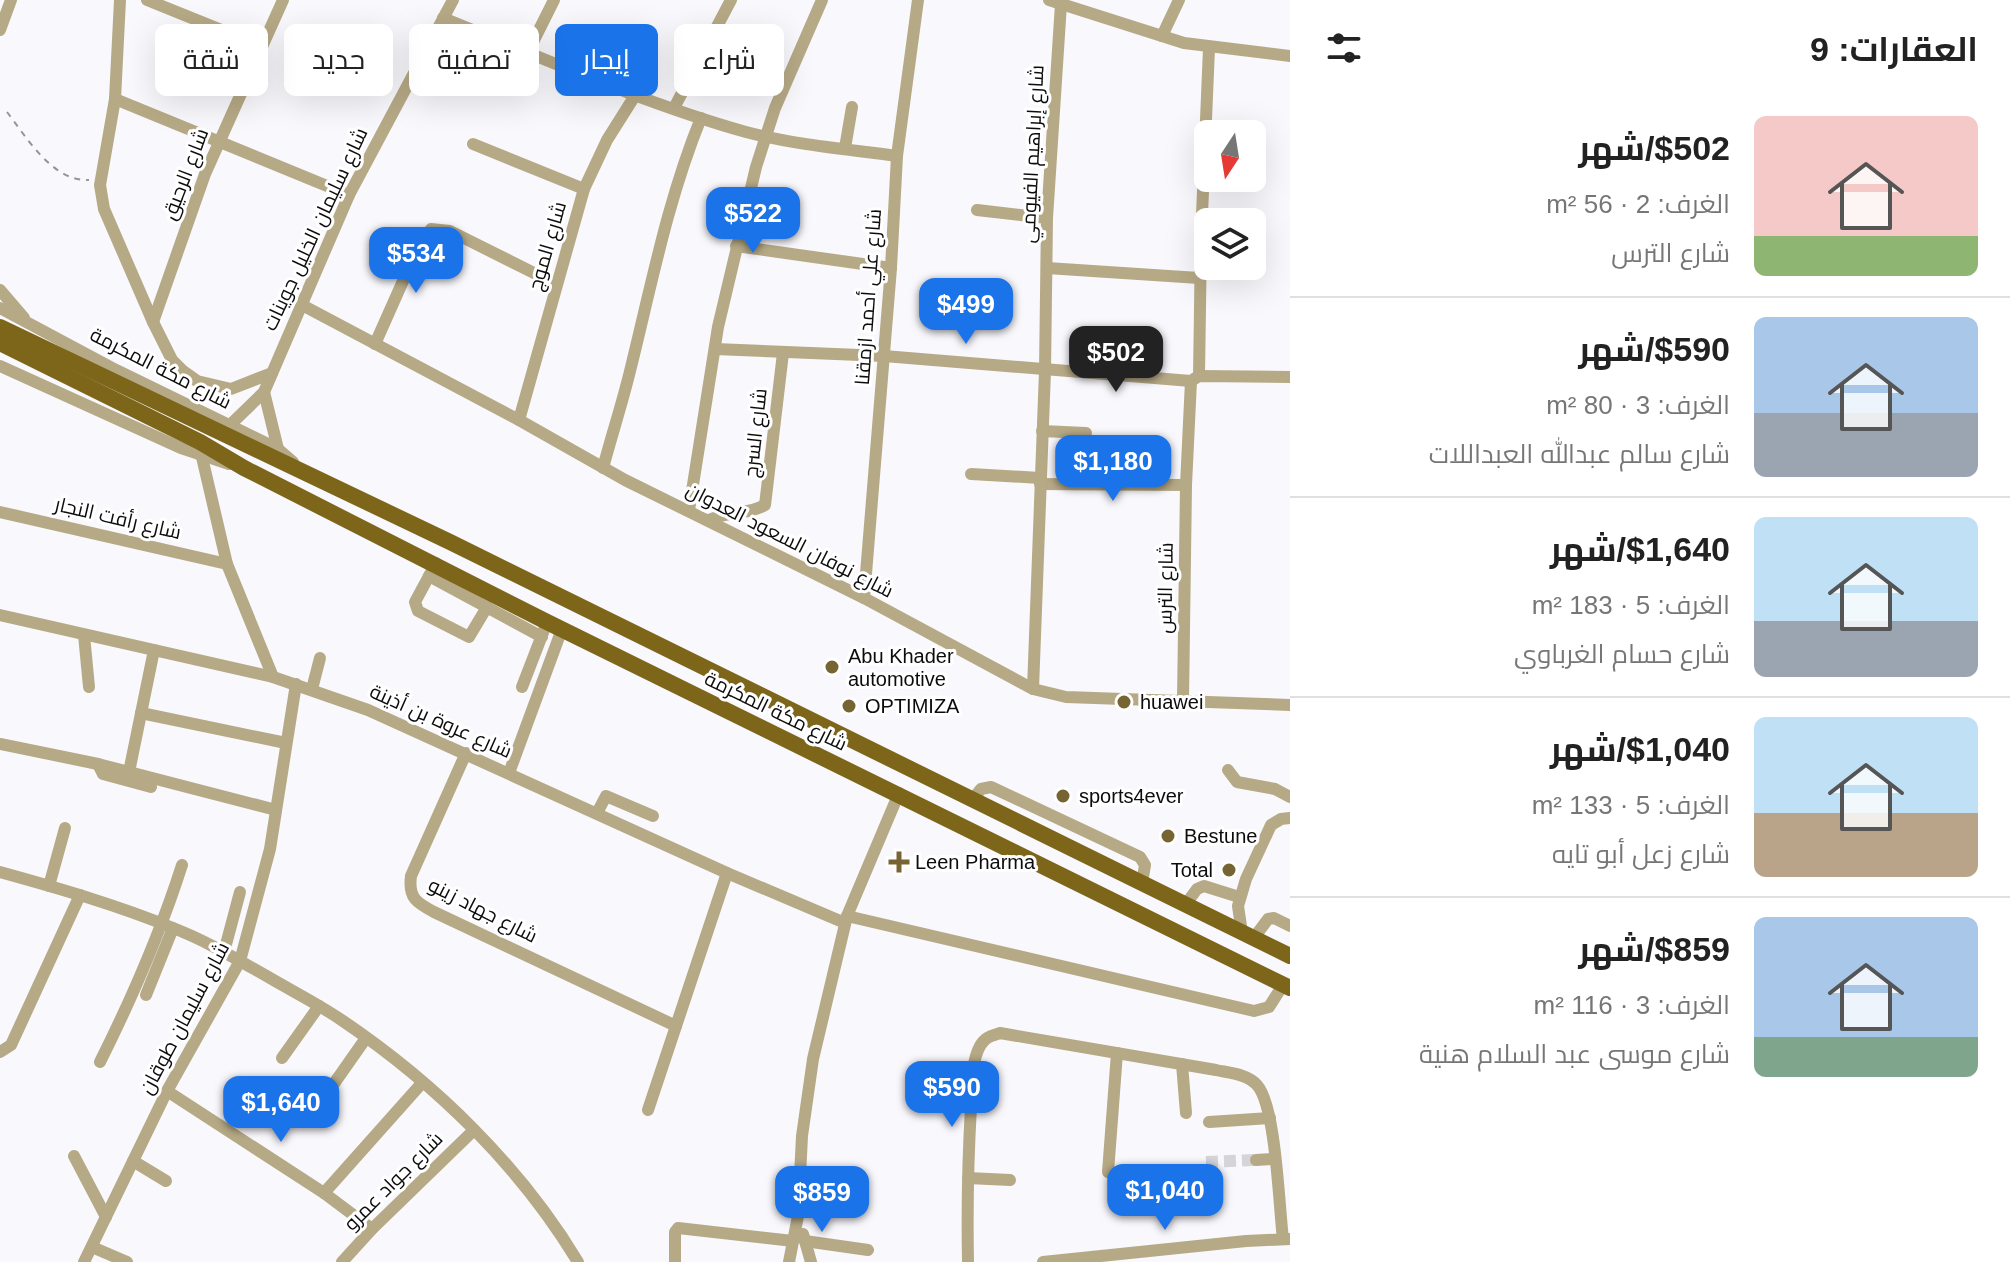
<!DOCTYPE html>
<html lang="ar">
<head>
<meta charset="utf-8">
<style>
	:root { --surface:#fff; --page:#f6f6f6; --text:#222; --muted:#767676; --line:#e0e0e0; --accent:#1a73e8 }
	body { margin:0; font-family:Arial,Cairo,sans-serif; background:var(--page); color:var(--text); direction:rtl; height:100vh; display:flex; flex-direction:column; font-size:30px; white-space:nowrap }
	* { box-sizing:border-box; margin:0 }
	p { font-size:26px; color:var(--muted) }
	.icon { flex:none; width:44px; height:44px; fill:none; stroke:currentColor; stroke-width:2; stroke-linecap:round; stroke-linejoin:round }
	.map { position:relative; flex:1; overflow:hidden; direction:ltr }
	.panel { display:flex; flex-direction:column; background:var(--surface); width:720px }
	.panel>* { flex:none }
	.banner { position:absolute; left:24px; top:24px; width:760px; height:72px; direction:rtl; display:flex; gap:16px }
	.needle { width:52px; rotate:192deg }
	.controls { position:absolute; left:1194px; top:120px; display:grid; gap:16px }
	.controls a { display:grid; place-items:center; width:72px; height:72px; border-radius:12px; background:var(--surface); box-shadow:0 8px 32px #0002; font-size:40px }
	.price { position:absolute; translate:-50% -68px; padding:0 18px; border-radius:16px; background:var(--accent); color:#fff; font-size:26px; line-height:52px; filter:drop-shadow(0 2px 4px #0008) }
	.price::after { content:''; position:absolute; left:50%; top:48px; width:24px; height:18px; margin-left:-12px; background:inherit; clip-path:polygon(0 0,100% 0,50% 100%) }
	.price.active { background:#222; color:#fff }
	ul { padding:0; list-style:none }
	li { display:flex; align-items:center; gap:24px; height:200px; padding:0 32px }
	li+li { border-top:2px solid var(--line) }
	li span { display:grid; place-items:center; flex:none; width:224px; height:160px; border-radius:12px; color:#555 }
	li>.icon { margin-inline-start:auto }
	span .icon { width:96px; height:96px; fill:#fffc; stroke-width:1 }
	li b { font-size:34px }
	h2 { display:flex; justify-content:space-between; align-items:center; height:96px; padding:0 32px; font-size:34px }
	.tag { padding:0 28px; border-radius:12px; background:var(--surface); box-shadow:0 8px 32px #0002; font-size:28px; line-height:72px }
	.tag.active { background:var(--accent); color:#fff }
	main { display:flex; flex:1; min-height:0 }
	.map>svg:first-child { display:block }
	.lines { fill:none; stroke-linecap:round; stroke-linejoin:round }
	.minor-tunnel { stroke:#d5d5d9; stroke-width:12; stroke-dasharray:12 6; stroke-linecap:butt }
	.path { stroke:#959498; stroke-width:2; stroke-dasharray:6 6; stroke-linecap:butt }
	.minor { stroke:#b6a986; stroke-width:12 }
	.major { stroke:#7d661a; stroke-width:16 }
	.poi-dot { fill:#766432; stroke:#fff; stroke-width:3 }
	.labels { text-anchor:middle; stroke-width:6; stroke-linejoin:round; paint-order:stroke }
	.street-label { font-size:20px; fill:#0c0c0d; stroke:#fff }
	.poi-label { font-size:20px; fill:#0c0c0d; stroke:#fff; text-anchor:start }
</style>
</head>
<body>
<main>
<section class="panel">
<h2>العقارات: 9<svg class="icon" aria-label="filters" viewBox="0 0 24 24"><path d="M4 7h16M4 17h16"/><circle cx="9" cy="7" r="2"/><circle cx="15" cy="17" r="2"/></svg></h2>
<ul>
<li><span style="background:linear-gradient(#f6c9c9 75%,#8fb573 0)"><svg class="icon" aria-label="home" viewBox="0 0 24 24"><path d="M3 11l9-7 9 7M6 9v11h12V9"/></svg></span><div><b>$502/شهر</b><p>الغرف: 2 · 56 m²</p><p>شارع الترس</p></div></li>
<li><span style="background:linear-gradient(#a9c7e8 60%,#9aa5b1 0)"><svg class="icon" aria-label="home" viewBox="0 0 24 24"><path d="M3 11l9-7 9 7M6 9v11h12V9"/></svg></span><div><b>$590/شهر</b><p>الغرف: 3 · 80 m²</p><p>شارع سالم عبدالله العبداللات</p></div></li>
<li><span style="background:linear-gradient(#bfe0f5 65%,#9aa5b1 0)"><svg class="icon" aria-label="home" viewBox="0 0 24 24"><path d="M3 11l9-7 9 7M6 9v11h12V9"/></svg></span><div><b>$1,640/شهر</b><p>الغرف: 5 · 183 m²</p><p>شارع حسام الغرباوي</p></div></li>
<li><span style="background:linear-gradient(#bfe0f5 60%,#b9a48a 0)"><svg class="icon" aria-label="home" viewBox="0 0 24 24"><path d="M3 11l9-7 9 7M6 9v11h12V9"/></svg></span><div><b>$1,040/شهر</b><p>الغرف: 5 · 133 m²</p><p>شارع زعل أبو تايه</p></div></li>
<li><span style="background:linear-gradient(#a9c7e8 75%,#7fa58c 0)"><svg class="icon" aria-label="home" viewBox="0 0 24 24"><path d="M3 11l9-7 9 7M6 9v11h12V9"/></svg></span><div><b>$859/شهر</b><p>الغرف: 3 · 116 m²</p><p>شارع موسى عبد السلام هنية</p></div></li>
</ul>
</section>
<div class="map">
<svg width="1290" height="1262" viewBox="0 0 1290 1262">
	<rect width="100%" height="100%" fill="#f9f8fd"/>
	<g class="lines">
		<path class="minor-tunnel" d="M1206,1162l50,-2"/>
		<path class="path" d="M7,112c20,26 46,70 82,68"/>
		<g class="minor">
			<path d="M120,0l-5,99 -15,86 4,24 49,113 19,38 11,11 14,10 34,8 41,-16"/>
			<path d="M147,0l114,46"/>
			<path d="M1049,0l135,43 106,13"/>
			<path d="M443,18c100,40 200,85 303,114 49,13 101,17 151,24"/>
			<path d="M0,30l11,-30"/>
			<path d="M1162,36l17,-36"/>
			<path d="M528,52l26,-52"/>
			<path d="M115,99l234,96"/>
			<path d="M674,108l57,-108"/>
			<path d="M473,144l111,45"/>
			<path d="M845,148l7,-41"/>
			<path d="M977,210l70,8"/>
			<path d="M736,246l155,22"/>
			<path d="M1047,268l152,10"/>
			<path d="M0,290l24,28"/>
			<path d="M302,305l217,115 106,60 239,118 169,91 33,8 224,8"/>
			<path d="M0,308l116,62 162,79 15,13"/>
			<path d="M153,322l52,-148 78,-174"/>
			<path d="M375,344l44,-99 12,-16 19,2 106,53"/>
			<path d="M715,349l169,7 307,25"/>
			<path d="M0,366l181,82 48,16"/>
			<path d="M1199,376l2,-137 8,-191"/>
			<path d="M1194,379l5,-3 91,1"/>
			<path d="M264,392l14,57"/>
			<path d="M519,420l65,-231 23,-49 29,-46"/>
			<path d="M230,425l34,-33 85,-197 104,-195"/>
			<path d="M1042,431l44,2"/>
			<path d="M201,453l26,111 46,113"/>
			<path d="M603,468c9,-34 20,-67 28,-101 21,-85 37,-168 70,-249"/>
			<path d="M971,474l69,4"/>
			<path d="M1040,484l146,1"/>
			<path d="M689,510l29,-183 38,-160 19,-59 47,-108"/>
			<path d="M0,512l227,52"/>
			<path d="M709,520c19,-9 39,-5 56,-15l18,-152"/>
			<path d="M436,563l-21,39 3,9 51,26 18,-30"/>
			<path d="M429,576l113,61"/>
			<path d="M864,598l27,-330 6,-112 21,-156"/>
			<path d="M0,615l273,62 95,33 359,163 118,50"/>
			<path d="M84,635l5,52"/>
			<path d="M522,687l22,-57"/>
			<path d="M312,689l8,-31"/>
			<path d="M1033,689l12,-318 2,-153 14,-214"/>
			<path d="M1183,701l3,-216 5,-104"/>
			<path d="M141,713l145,30"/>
			<path d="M0,744l98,20 178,46"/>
			<path d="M466,753l-55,123c-3,22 6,27 23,36l242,114"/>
			<path d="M98,764l5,10 48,13"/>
			<path d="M1228,770l9,12 38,7 15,8"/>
			<path d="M129,772l25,-122"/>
			<path d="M509,773l53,-144"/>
			<path d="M973,799l8,-10 10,-2 149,70 5,8 -3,18"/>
			<path d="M597,813l9,-17 47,20"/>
			<path d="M0,872c58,16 117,33 173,56 34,13 65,32 97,50 24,14 50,27 73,43 93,63 177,145 235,241"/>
			<path d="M49,886l16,-58"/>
			<path d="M1185,905l12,-16 7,-3 35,11"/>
			<path d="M847,916l407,95 15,-4 14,-22"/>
			<path d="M1242,933l-4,-27 8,-27 25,-54 10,-6 9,-1"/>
			<path d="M1253,939l15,-20 6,-1 16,8"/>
			<path d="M224,952l16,-60"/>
			<path d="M146,995l27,-67"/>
			<path d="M0,1052l11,-7 69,-150"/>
			<path d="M282,1058l37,-52"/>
			<path d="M100,1062c32,-64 60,-128 82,-197"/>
			<path d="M1182,1064l4,49"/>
			<path d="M333,1085l33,-47"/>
			<path d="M167,1091l157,102 48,36"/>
			<path d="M648,1110l79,-237"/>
			<path d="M1209,1122l61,-4"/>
			<path d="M74,1156l32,61"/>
			<path d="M1256,1160l18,-1"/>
			<path d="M133,1161l33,20"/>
			<path d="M1108,1172l9,-119"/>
			<path d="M968,1178l42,2"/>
			<path d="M324,1193l98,-110"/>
			<path d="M803,1234l8,28"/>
			<path d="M805,1241l63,9"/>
			<path d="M92,1247l35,15"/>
			<path d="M84,1262l83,-171 73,-130 30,-112 26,-165"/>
			<path d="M342,1262l30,-33 102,-99"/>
			<path d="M675,1262v-30l3,-4 115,13"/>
			<path d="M789,1262l9,-46 4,-80 11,-77 34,-143 52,-123"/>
			<path d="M968,1262c-1,-52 0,-104 3,-155 1,-19 0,-45 9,-61 5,-9 11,-10 20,-13l216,37c14,3 31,4 41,15 19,21 22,122 26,154"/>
			<path d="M1043,1262l203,-21 44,-2"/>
		</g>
		<g class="major">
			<path d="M0,327l450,215 840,414"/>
			<path d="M0,343l200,99 44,26 303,154 743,366"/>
		</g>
	</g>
	<g class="poi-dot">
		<circle cx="832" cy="667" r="8"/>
		<circle cx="1124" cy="702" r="8"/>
		<circle cx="849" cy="706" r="8"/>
		<circle cx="1063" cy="796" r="8"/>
		<circle cx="1168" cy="836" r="8"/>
		<path d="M895 850h8v8h8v8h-8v8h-8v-8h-8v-8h8z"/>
		<circle cx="1229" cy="870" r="8"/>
	</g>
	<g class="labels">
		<g class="street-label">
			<text transform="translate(1032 154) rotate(-87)" y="7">شارع إبراهيم الفيومي</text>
			<text transform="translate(185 174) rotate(-69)" y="7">شارع الرحيق</text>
			<text transform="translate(315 229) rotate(-65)" y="7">شارع سليمان الخليل جوينات</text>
			<text transform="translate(547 246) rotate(-74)" y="7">شارع الموج</text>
			<text transform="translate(868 297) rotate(-86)" y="7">شارع علي أحمد ازمقنا</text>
			<text transform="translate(161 368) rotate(27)" y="7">شارع مكة المكرمة</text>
			<text transform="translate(755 433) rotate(-84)" y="7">شارع السرج</text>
			<text transform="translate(118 518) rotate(13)" y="7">شارع رأفت النجار</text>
			<text transform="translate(790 540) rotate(27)" y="7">شارع نوفان السعود العدوان</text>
			<text transform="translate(1165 588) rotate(-89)" y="7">شارع الترس</text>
			<text transform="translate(776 711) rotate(26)" y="7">شارع مكة المكرمة</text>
			<text transform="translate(441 721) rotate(24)" y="7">شارع عروة بن أذينة</text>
			<text transform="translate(483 910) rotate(27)" y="7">شارع جهاد زينو</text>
			<text transform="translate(184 1018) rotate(-62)" y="7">شارع سليمان طوقان</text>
			<text transform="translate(393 1181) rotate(-45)" y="7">شارع جواد عمرو</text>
		</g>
		<g class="poi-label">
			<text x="848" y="663">Abu Khader<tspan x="848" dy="23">automotive</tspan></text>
			<text x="1140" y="709">huawei</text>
			<text x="865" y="713">OPTIMIZA</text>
			<text x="1079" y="803">sports4ever</text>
			<text x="1184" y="843">Bestune</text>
			<text x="915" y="869">Leen Pharma</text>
			<text x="1213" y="877" text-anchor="end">Total</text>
		</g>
	</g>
</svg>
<div class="controls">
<a><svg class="needle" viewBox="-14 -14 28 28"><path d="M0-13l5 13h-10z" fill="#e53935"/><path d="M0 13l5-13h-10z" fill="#767676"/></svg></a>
<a><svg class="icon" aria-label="layers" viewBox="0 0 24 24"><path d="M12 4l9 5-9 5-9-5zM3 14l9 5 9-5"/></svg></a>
</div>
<b class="price" style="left:753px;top:255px">$522</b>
<b class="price" style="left:416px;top:295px">$534</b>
<b class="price" style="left:966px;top:346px">$499</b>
<b class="price active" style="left:1116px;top:394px">$502</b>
<b class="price" style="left:1113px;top:503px">$1,180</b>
<b class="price" style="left:952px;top:1129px">$590</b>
<b class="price" style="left:281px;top:1144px">$1,640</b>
<b class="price" style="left:1165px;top:1232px">$1,040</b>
<b class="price" style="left:822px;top:1234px">$859</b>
<div class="banner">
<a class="tag">شراء</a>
<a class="tag active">إيجار</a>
<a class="tag">تصفية</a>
<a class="tag">جديد</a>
<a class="tag">شقة</a>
</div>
</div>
</main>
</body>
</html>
